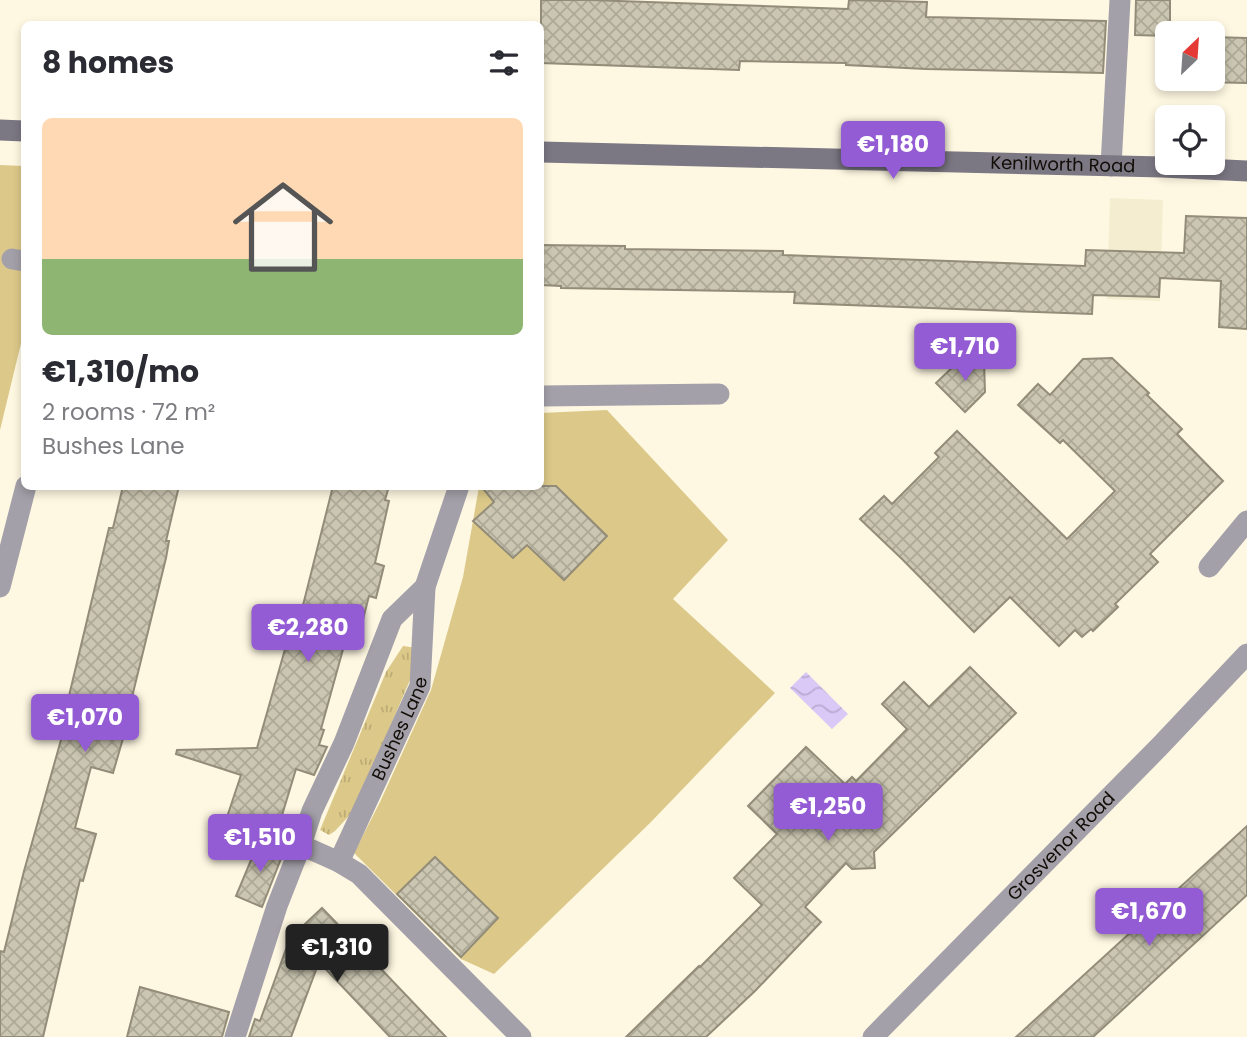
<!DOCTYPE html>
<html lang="en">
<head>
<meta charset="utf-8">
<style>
	:root { --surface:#fff; --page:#f2f2f3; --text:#2b2b33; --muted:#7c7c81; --line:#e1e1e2; --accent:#945cd4 }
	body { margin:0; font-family:Poppins,sans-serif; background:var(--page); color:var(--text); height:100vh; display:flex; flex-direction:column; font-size:26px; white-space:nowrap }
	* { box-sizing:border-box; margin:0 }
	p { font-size:23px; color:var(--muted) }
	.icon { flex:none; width:38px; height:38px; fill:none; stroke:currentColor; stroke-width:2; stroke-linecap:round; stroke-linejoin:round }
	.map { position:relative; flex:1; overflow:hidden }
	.panel { position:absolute; left:21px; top:21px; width:523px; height:469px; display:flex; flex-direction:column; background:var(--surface); border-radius:10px; box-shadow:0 4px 10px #0003 }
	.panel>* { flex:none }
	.needle { width:46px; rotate:25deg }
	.buttons { position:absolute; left:1155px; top:21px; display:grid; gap:14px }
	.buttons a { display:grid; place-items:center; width:70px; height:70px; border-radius:10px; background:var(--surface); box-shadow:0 4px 10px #0003; font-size:35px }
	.price { position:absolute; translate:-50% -60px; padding:0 16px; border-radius:7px; background:var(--accent); color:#fff; font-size:23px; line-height:46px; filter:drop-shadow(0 2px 4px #0008) }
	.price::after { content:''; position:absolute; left:50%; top:42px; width:21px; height:16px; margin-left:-10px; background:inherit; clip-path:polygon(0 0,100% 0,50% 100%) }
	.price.current { background:#222; color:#fff }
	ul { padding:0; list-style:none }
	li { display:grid; align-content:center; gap:14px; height:371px; padding:0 21px }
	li+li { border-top:2px solid var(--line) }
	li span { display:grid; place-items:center; height:217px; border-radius:10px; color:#555 }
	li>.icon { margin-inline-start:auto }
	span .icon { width:126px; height:126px; fill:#fffc; stroke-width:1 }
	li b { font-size:30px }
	h2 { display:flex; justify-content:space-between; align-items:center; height:84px; padding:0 21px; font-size:30px }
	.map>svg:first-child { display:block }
	.built { fill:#f5edd0 }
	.grass { fill:url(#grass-tufts) }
	.pitch { fill:#dcc989 }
	.water { fill:url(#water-waves) }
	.building { fill:url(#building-cross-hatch); stroke:#928c79; stroke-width:2 }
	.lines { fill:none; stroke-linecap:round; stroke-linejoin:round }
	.lane { stroke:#a4a0a9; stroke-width:21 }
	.street { stroke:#a4a0a9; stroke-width:21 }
	.secondary { stroke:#7b7783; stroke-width:21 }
	.labels { text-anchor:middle; stroke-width:6; stroke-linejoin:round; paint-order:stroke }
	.street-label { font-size:18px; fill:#100e07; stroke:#fef8e2 }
</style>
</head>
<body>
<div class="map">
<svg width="1247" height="1037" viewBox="0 0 1247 1037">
	<defs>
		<pattern id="grass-tufts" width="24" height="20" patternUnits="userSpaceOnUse" patternTransform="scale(1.75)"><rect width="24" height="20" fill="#dcc989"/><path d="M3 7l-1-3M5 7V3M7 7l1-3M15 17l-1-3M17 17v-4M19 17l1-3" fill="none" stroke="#bcab75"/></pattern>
		<pattern id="water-waves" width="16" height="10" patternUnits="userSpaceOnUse" patternTransform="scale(1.75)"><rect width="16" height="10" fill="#dac8f7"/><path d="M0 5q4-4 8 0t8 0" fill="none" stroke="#baabd2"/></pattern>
		<pattern id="building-cross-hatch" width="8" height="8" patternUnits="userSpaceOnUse" patternTransform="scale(1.75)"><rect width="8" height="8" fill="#cbc6b1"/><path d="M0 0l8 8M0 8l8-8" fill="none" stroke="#ada997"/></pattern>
	</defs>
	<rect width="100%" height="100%" fill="#fef8e2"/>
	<path class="built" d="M1110,198l53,2 -3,101 -53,-2z"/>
	<path class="grass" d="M403,646l14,2 -4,25 -49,115 -16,29 -13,14 -6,4 -9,-5 66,-158z"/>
	<g class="pitch">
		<path d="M0,165l24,1v165l-24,99z"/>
		<path d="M607,410l121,130 -55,59 102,94 -125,130 -156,151 -33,-15 -107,-106 26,-51 51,-112 32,-113 16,-90 62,-1v-73z"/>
	</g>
	<path class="water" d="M806,672l42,42 -16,15 -42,-41z"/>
	<g class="building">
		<path d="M541,0h49l258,9 1,-9 78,2 -1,15 180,4 -3,52 -177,-4 -80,-4v-2l-106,-2 -1,9 -198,-7z"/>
		<path d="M1136,0h34v33h-3v3l-32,-1z"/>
		<path d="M1159,36h8v43h46v-42l34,1v45l-89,-2z"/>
		<path d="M1186,216l61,2v111l-28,-2 2,-46 -61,-3 -1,19 -66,-2 -1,19 -298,-11 1,-11 -234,-4v-2l-20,-1v-40l84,1v3l158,2v4l302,11 1,-16 98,3z"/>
		<path d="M1112,358l37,35 -2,2 35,34 -5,5 46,47 -73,73 8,8 -43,42 3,3 -25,24 -2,-2 -9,8 -7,-7 -16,16 -49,-49 -36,35 -72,-73 -42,-40 24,-23 8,8 47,-47 -4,-4 22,-22 110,108 48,-48 -52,-51 -3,3 -42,-38 20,-21 12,11 33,-36z"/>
		<path d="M984,361l1,31 -20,20 -29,-29 22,-21z"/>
		<path d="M123,486h56l-13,55h3l-3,17 -43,176 1,1 -11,38 -22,-6 -16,61 21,6 -13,47 -3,-1 -37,157h-43v-86l4,1 20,-81 48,-170 -4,-1 41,-172h4z"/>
		<path d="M333,486h56l-4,14 4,1 -14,62 9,3 -8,32 -7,-2 -8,31 -11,-3 -29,105 3,1 -5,15 8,2 -13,28 -18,-6 -23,76 -50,-16 18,-54 -65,-21 1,-4 80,-2 32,-113 6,2z"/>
		<path d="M481,486h75l51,50 -43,44 -37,-35 -14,13 -40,-37 21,-19z"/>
		<path d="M970,667l46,46 -142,139 1,16 -23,1 -6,-6 -41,44 16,15 -66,69 -49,46h-80l73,-71 1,1 62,-62 -28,-27 43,-44 -29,-28 58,-59 39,37 7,-7 4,4 51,-52 -25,-25 22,-22 25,25z"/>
		<path d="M1247,826v69l-154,142h-77z"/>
		<path d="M259,841l25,10 -22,56 -26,-11z"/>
		<path d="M435,857l63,61 -37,39 -64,-63z"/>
		<path d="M322,908l60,62 64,67h-56l-71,-75 -28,75h-42l6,-18 5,2 30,-83z"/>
		<path d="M140,987l89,25 -7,25h-95z"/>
	</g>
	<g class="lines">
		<g class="lane">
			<path d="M12,259l12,2"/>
			<path d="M541,396l178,-2"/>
			<path d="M1209,567l38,-46"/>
			<path id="s1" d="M339,862l81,-176 5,-99"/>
		</g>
		<g class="street">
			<path d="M1111,166l9,-166"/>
			<path d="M0,587l26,-101"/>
			<path d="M301,845l38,17 20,12 162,163"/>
			<path d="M235,1037l42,-131 24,-61 11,-34 32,-68 48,-124 33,-32 34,-101"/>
			<path id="s2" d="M873,1037l288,-292 86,-91"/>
		</g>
		<g class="secondary">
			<path d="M0,130l24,1"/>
			<path id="s3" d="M541,152l621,15 85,4"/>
		</g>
	</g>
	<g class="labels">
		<g class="street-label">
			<text dy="6" stroke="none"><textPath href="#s3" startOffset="522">Kenilworth Road</textPath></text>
			<text dy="6" stroke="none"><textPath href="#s1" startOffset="147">Bushes Lane</textPath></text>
			<text dy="6" stroke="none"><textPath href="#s2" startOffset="268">Grosvenor Road</textPath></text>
		</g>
	</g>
</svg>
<div class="buttons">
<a><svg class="needle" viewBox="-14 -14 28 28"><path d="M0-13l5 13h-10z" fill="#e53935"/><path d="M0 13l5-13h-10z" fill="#7c7c81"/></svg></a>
<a><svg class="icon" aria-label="locate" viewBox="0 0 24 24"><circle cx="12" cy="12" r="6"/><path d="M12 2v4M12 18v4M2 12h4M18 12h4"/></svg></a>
</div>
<b class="price" style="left:893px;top:181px">€1,180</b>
<b class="price" style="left:965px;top:383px">€1,710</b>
<b class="price" style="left:308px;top:664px">€2,280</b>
<b class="price" style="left:85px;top:754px">€1,070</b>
<b class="price" style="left:828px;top:843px">€1,250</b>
<b class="price" style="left:260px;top:874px">€1,510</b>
<b class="price" style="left:1149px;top:948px">€1,670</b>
<b class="price current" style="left:337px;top:984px">€1,310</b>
<section class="panel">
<h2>8 homes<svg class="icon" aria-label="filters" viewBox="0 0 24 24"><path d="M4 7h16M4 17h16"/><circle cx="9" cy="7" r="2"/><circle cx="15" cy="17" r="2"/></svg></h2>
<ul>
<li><span style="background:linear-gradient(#ffd9b3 65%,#8fb573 0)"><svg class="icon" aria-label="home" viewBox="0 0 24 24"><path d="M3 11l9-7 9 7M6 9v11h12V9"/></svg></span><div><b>€1,310/mo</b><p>2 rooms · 72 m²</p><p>Bushes Lane</p></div></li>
</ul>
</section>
</div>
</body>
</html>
